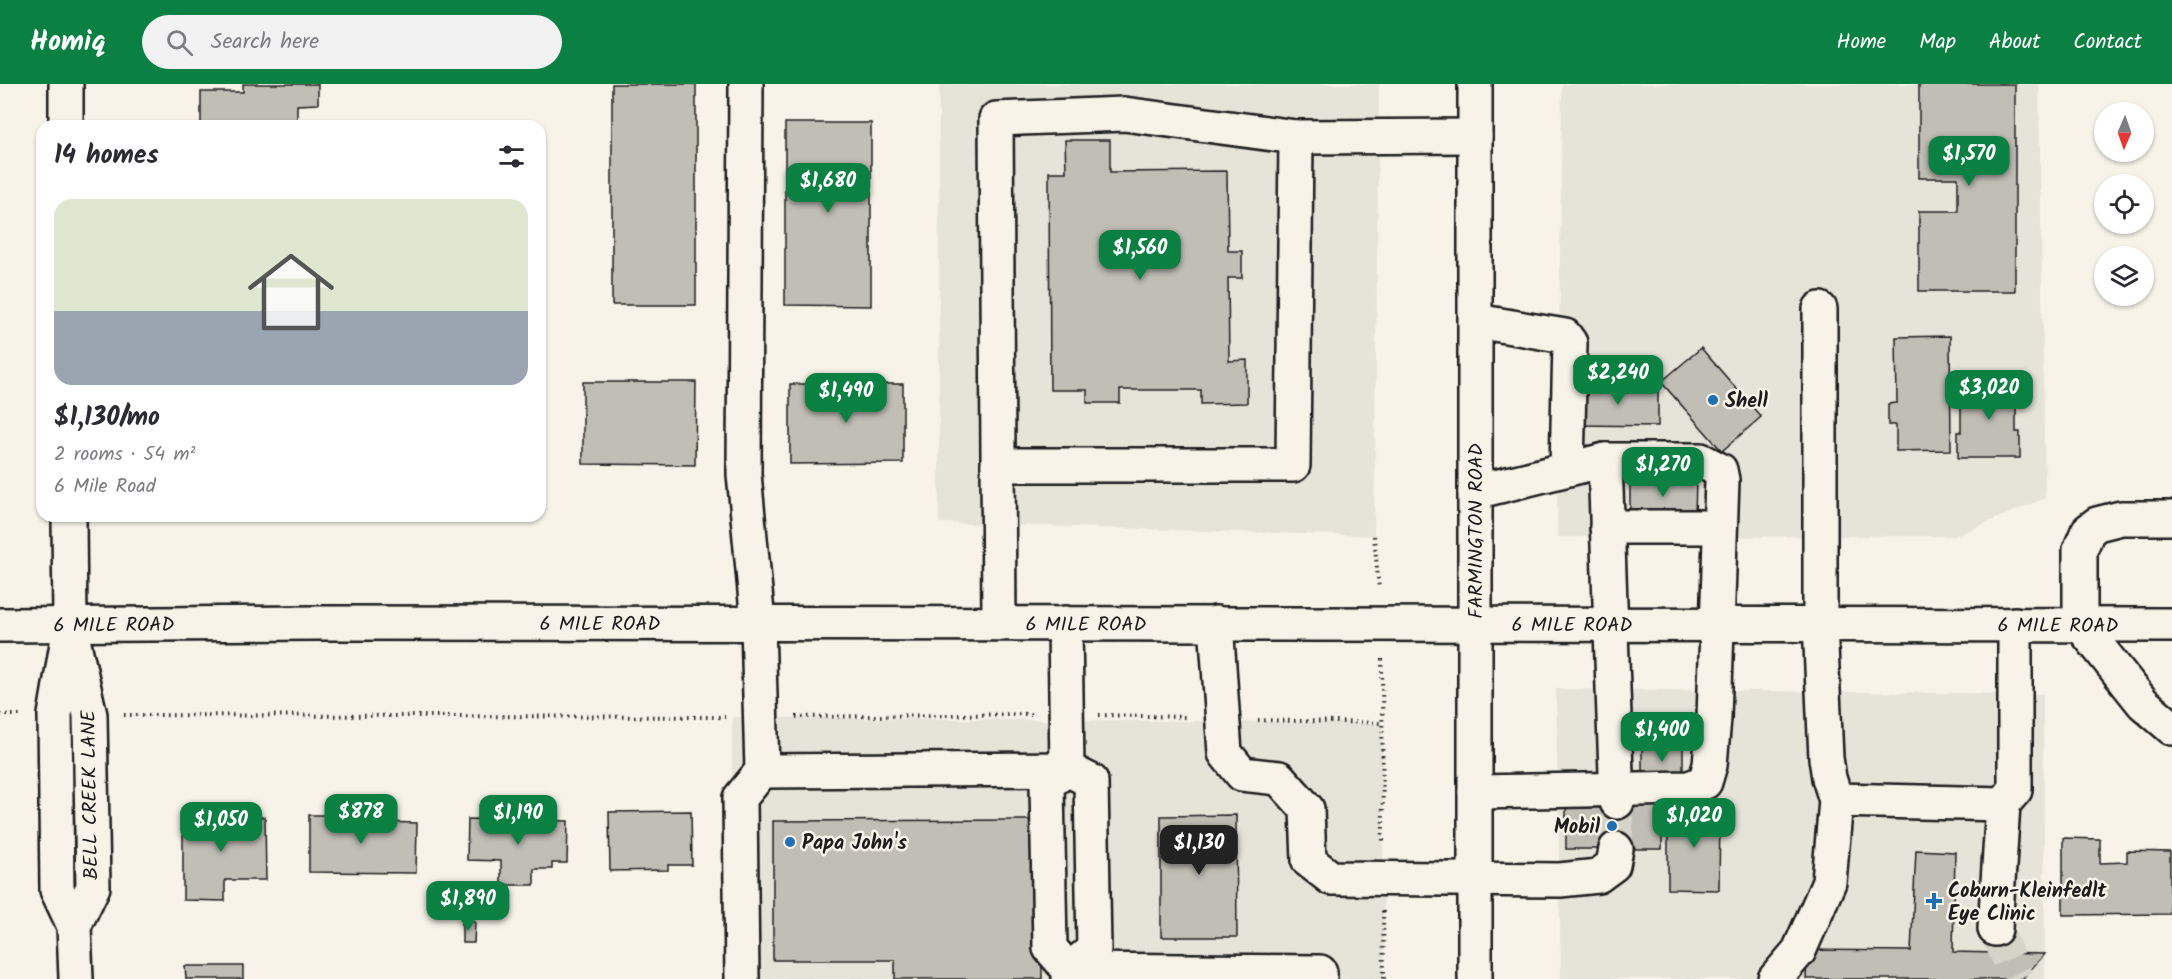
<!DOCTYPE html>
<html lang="en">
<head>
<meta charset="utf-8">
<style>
	:root { --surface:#fff; --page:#f2f2f3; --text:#2b2b33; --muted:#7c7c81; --line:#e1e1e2; --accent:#0b8043 }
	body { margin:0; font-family:Kalam,sans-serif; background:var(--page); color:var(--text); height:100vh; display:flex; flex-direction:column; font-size:22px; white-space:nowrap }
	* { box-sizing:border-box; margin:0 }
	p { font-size:20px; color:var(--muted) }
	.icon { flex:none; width:33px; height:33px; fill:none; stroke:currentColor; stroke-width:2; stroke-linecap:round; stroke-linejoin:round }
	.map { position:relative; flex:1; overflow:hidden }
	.side { position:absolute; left:36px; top:36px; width:510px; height:402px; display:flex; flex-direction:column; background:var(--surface); border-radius:18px; box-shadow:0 2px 4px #0004 }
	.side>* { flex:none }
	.needle { width:39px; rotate:182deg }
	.fabs { position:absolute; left:2094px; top:18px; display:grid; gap:12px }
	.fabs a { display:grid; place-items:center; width:60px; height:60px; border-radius:50%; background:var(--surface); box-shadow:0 2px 4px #0004; font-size:30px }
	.price { position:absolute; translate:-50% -51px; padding:0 14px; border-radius:12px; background:var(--accent); color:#fff; font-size:20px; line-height:39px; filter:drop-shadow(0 2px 3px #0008) }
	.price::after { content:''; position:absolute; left:50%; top:36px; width:18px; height:14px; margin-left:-9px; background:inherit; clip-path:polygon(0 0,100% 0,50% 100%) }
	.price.selected { background:#222; color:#fff }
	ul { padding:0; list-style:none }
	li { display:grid; align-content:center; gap:12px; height:318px; padding:0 18px }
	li+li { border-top:2px solid var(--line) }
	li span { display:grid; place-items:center; height:186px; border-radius:18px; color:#555 }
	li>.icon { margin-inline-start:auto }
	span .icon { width:108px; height:108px; fill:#fffc; stroke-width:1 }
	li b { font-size:26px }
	h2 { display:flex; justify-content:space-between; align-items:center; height:72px; padding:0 18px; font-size:26px }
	header { display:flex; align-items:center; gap:36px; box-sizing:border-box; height:84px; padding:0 30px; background:var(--accent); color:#fff }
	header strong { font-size:28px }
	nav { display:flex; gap:33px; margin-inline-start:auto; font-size:21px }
	.search { width:420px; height:54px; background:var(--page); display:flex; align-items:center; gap:15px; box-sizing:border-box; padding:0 21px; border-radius:33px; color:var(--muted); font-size:22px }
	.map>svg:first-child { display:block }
	.built { fill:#e6e3d9 }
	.building { fill:#c0beb5; stroke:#1c1c1c; stroke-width:1.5 }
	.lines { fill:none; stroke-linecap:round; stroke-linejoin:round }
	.minor-tunnel { stroke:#d6d3c9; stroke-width:33; stroke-dasharray:33 16; stroke-linecap:butt }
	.minor-casing { stroke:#1c1c1c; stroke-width:38 }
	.major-casing { stroke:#1c1c1c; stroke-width:38 }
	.path { stroke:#1c1c1c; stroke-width:4; stroke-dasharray:1.5 4.5; stroke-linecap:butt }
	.minor { stroke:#f7f3e8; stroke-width:33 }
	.major { stroke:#f7f3e8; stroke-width:33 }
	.poi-dot { fill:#1f6fb2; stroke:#f7f3e8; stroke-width:2 }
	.labels { text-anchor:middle; stroke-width:5; stroke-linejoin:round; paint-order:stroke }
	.poi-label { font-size:20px; font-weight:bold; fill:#1c1c1c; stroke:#f7f3e8; text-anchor:start }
	.street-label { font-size:20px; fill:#1c1c1c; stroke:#f7f3e8 }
</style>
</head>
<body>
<header>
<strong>Homiq</strong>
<div class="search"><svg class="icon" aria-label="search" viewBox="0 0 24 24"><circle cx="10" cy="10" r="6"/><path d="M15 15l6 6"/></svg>Search here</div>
<nav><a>Home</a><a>Map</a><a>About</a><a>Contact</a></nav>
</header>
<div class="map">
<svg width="2172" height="895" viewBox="0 0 2172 895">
	<rect width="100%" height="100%" fill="#f7f3e8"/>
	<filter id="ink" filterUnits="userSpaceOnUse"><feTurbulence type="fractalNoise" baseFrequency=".0167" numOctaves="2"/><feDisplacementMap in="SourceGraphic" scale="12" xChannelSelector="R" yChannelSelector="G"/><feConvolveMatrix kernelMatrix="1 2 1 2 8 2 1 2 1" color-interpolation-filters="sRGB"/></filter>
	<g filter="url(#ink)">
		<g class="built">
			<path d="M939,0h440l-5,452 -435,-13z"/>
			<path d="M1562,0h477l6,414 -90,38 -398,1z"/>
			<path d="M1556,605l487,5 2,285h-484z"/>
			<path d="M732,633l650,6 2,256h-652z"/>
		</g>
		<g class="building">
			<path d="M243,0h75v20l-21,1v21h-96v-34h42z"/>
			<rect x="612" y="0" width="84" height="221"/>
			<path d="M1919,0h96v207h-96v-80h39v-33h-39z"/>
			<path d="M785,39h86v183l-86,-1z"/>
			<path d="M1065,56h45v32l117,-1 1,80h14v27h-14l1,83 18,-1v43l-46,1v-14h-81v13h-33v-13h-37l-1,-218h17z"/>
			<path d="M1950,252l1,114 -55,1v-26h-8v-21l9,-1 -1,-66z"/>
			<path d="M1701,264l60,69 -39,34 -61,-69z"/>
			<path d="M583,298h113l-1,83 -112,-1z"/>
			<path d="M1961,298h55v50h4v26h-62v-26h3z"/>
			<path d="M790,300h113v79l-113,1z"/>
			<path d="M1577,302l81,1v39l-81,-1z"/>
			<path d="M1630,394h66l-1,40h-65z"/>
			<path d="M1642,659h41v39l-41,1z"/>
			<rect x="1566" y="718" width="96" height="47"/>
			<path d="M1668,724l52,1 -1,81 -51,-1z"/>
			<path d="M183,727l36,1v5h46l1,63h-41v21l-42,-1z"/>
			<path d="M691,727l1,54h-24v5l-58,1 -1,-59z"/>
			<path d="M309,731h69v7l39,1 -1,50 -107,-1z"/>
			<path d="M1236,731l1,122h-76v-121z"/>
			<path d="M468,735l100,2 -1,42h-15v6h-18v16h-33v-24l-34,-1z"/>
			<path d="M1041,736l1,159h-147v-19h-122v-139z"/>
			<path d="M2063,754l37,1v24l27,-1v-11l43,1v62l-107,1z"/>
			<path d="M1916,766l39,2 -2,100 92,2 -23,25h-216l1,-29 104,1z"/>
			<path d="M462,838h13l-1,21h-12z"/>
			<path d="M185,882h58v13h-57z"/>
		</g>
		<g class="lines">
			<g class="minor-tunnel">
				<path d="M1616,765l1,-47"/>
				<path d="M1995,845l23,50"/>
			</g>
			<g class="minor-casing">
				<g id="minor">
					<path d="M66,0v42"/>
					<path d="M1820,225v314l6,135 3,20 7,22"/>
					<path d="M1476,237l89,15 5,7 -3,125"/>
					<path d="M1605,376l12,342"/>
					<path d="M998,381h295l3,-328"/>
					<path d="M69,432l1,110 -15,89 2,175 17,36 19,-39 -3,-172 -20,-89"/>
					<path d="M2172,434h-51l-24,6 -9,7 -8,19v74l63,79 29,25"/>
					<path d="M1607,443h113"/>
					<path d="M999,539l-3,-504 128,-5 172,23 179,-1"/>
					<path d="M1065,539l2,146"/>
					<path d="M1216,539l9,130 17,21 37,4 28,31 2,52 22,17 229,2 38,-4 15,-11 3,-16"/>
					<path d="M1067,685l-20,15 3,164 19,22v9"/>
					<path d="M762,687l305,-2 24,12 3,168 -25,21"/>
					<path d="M1475,708l214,-4 16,-6 5,-17 4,-47 8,-238 -2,-10 -19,-10h-96l-130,32"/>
					<path d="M74,842l2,53"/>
					<path d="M1995,845l8,-125"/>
					<path d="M1069,886l251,2v7"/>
					<path d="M742,895l-2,-181 22,-27 -4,-148 -14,-149 2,-390"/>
					<path d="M1775,895l24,-28 30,-69 7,-82 167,4 12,-14v-166"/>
				</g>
			</g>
			<g class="major-casing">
				<g id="major">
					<path id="s1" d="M0,541l318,-2 1854,2"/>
					<path d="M1475,895v-895"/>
				</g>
			</g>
			<g class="path">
				<path d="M1374,452l5,53"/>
				<path d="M1382,575l1,185"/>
				<path d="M0,631h20"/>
				<path d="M124,631l601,2"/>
				<path d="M1099,631l88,2"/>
				<path d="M796,633l235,-3"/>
				<path d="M1258,636l124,3"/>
				<path d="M1383,827l1,68"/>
			</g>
			<use href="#minor" class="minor"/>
			<use href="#major" class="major"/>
		</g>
	</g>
	<g class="poi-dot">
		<circle cx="1713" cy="316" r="6"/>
		<circle cx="1612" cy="742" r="6"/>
		<circle cx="790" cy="758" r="6"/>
		<path d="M1931 808h6v6h6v6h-6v6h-6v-6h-6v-6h6z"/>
	</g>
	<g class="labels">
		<g class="poi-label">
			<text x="1725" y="323">Shell</text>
			<text x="1600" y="749" text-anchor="end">Mobil</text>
			<text x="802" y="765">Papa John's</text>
			<text x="1948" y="813">Coburn-Kleinfedlt<tspan x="1948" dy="23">Eye Clinic</tspan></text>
		</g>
		<g class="street-label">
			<text transform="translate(1475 447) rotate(-90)" y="7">FARMINGTON ROAD</text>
			<text dy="7" stroke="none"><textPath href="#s1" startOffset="600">6 MILE ROAD</textPath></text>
			<text dy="7" stroke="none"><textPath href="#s1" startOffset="1086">6 MILE ROAD</textPath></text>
			<text dy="7" stroke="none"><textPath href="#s1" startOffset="1572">6 MILE ROAD</textPath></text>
			<text dy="7" stroke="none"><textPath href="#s1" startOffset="2058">6 MILE ROAD</textPath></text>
			<text dy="7" stroke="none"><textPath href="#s1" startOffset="114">6 MILE ROAD</textPath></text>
			<text transform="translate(89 711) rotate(-91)" y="7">BELL CREEK LANE</text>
		</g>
	</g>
</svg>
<div class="fabs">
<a><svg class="needle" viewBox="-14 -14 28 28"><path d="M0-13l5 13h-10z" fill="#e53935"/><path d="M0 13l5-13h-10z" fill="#7c7c81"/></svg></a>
<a><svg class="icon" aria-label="locate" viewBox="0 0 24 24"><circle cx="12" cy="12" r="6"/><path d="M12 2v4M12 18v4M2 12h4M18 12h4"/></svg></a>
<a><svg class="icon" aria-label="layers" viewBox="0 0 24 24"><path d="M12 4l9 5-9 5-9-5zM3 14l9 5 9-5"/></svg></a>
</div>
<b class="price" style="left:1969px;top:103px">$1,570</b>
<b class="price" style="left:828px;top:130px">$1,680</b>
<b class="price" style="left:1140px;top:197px">$1,560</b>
<b class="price" style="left:1618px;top:322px">$2,240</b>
<b class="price" style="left:1989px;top:337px">$3,020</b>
<b class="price" style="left:846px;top:340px">$1,490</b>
<b class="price" style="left:1663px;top:414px">$1,270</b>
<b class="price" style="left:1662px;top:679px">$1,400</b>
<b class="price" style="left:361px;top:761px">$878</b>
<b class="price" style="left:518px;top:762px">$1,190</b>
<b class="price" style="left:1694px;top:765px">$1,020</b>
<b class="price" style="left:221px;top:769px">$1,050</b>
<b class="price selected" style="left:1199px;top:792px">$1,130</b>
<b class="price" style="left:468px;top:848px">$1,890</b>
<section class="side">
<h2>14 homes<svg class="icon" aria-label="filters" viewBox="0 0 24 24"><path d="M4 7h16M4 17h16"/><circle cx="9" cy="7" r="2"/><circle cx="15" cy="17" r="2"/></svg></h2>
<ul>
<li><span style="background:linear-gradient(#dfe7d0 60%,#9aa5b1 0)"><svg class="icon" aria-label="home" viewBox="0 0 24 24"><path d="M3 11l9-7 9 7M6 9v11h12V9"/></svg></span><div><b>$1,130/mo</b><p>2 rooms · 54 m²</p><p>6 Mile Road</p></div></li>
</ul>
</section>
</div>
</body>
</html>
